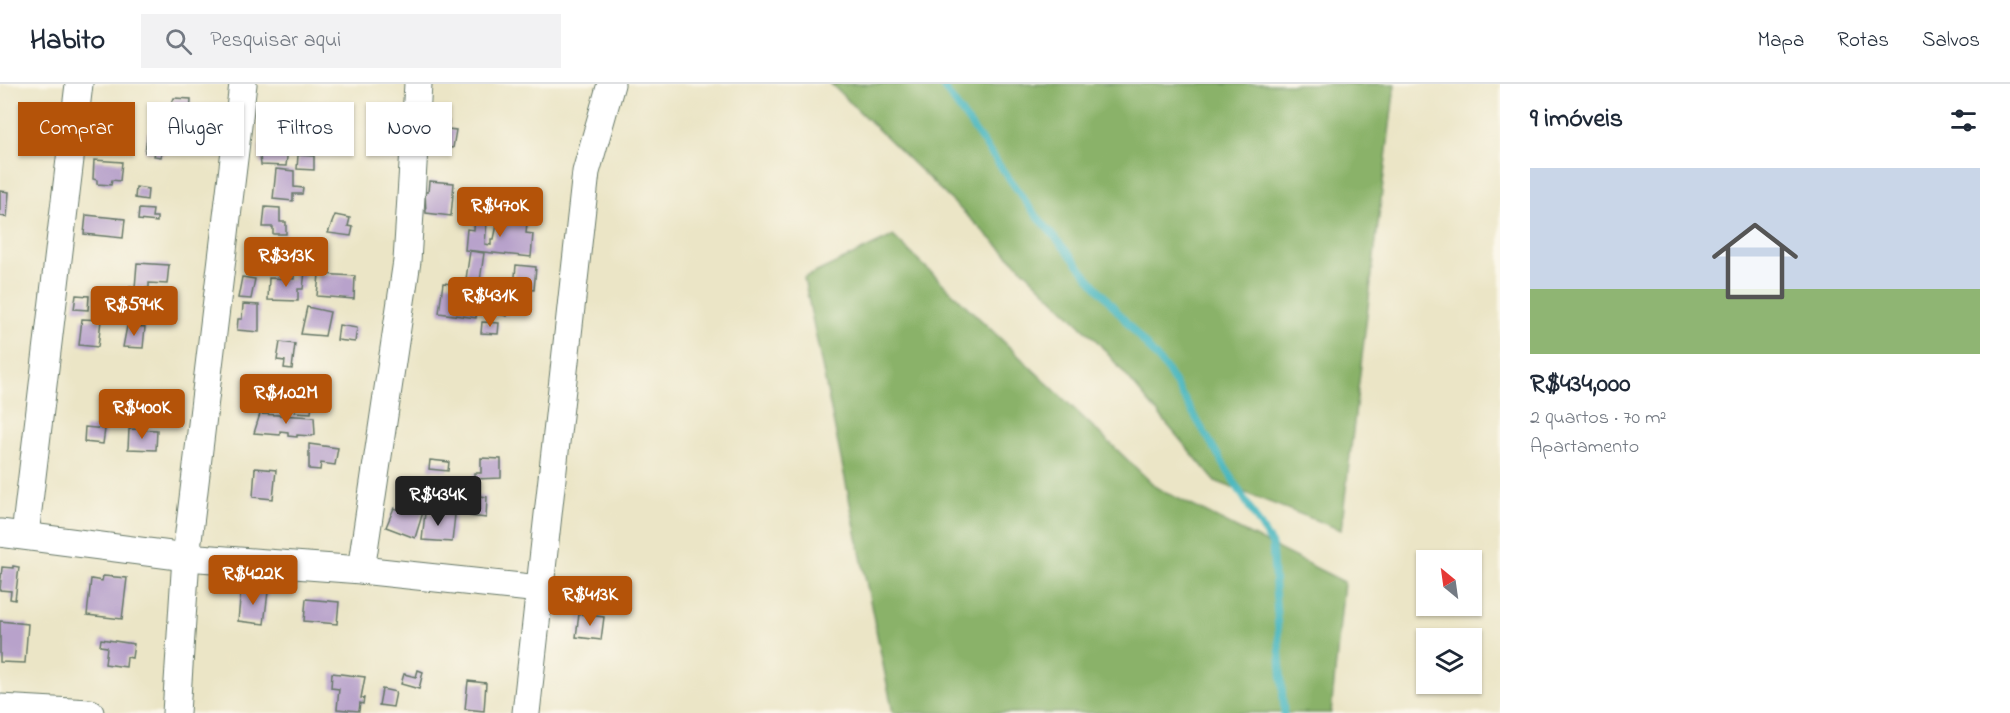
<!DOCTYPE html>
<html lang="pt">
<head>
<meta charset="utf-8">
<style>
	:root { --surface:#fff; --page:#f2f2f3; --text:#1f2937; --muted:#747a83; --line:#e0e1e3; --accent:#b45309 }
	body { margin:0; font-family:"Indie Flower",sans-serif; background:var(--page); color:var(--text); height:100vh; display:flex; flex-direction:column; font-size:22px; white-space:nowrap }
	* { box-sizing:border-box; margin:0 }
	p { font-size:20px; color:var(--muted) }
	.icon { flex:none; width:33px; height:33px; fill:none; stroke:currentColor; stroke-width:2; stroke-linecap:round; stroke-linejoin:round }
	.map { position:relative; flex:1; overflow:hidden }
	.details { display:flex; flex-direction:column; background:var(--surface); width:510px }
	.details>* { flex:none }
	.hud { position:absolute; left:18px; top:18px; width:570px; height:54px; display:flex; gap:12px }
	.needle { width:39px; rotate:331deg }
	.controls { position:absolute; left:1416px; top:466px; display:grid; gap:12px }
	.controls a { display:grid; place-items:center; width:66px; height:66px; border-radius:0px; background:var(--surface); box-shadow:0 2px 4px #0004; font-size:30px }
	.price { position:absolute; translate:-50% -51px; padding:0 14px; border-radius:6px; background:var(--accent); color:#fff; font-size:20px; line-height:39px; filter:drop-shadow(0 2px 3px #0008) }
	.price::after { content:''; position:absolute; left:50%; top:36px; width:18px; height:14px; margin-left:-9px; background:inherit; clip-path:polygon(0 0,100% 0,50% 100%) }
	.price.current { background:#222; color:#fff }
	ul { padding:0; list-style:none }
	li { display:grid; align-content:center; gap:12px; height:318px; padding:0 30px }
	li+li { border-top:2px solid var(--line) }
	li span { display:grid; place-items:center; height:186px; border-radius:0px; color:#555 }
	li>.icon { margin-inline-start:auto }
	span .icon { width:108px; height:108px; fill:#fffc; stroke-width:1 }
	li b { font-size:26px }
	h2 { display:flex; justify-content:space-between; align-items:center; height:72px; padding:0 30px; font-size:26px }
	.tag { padding:0 21px; border-radius:0px; background:var(--surface); box-shadow:0 2px 4px #0004; font-size:21px; line-height:54px }
	.tag.current { background:var(--accent); color:#fff }
	header { display:flex; align-items:center; gap:36px; box-sizing:border-box; height:84px; padding:0 30px; background:var(--surface); border-bottom:2px solid var(--line) }
	header strong { font-size:28px }
	nav { display:flex; gap:33px; margin-inline-start:auto; font-size:21px }
	.search { width:420px; height:54px; background:var(--page); display:flex; align-items:center; gap:15px; box-sizing:border-box; padding:0 21px; border-radius:0px; color:var(--muted); font-size:22px }
	main { display:flex; flex:1; min-height:0 }
	.map>svg:first-child { display:block }
	.forest { fill:#8ab269; stroke:#54784e; stroke-width:1.5 }
	.lines { fill:none; stroke-linecap:round; stroke-linejoin:round }
	.stream { stroke:#46b6be; stroke-width:7 }
	.building { fill:#b8a2cb }
	.minor-casing { stroke:#667867; stroke-width:29 }
	.minor { stroke:#fff; stroke-width:27 }
</style>
</head>
<body>
<header>
<strong>Habito</strong>
<div class="search"><svg class="icon" aria-label="search" viewBox="0 0 24 24"><circle cx="10" cy="10" r="6"/><path d="M15 15l6 6"/></svg>Pesquisar aqui</div>
<nav><a>Mapa</a><a>Rotas</a><a>Salvos</a></nav>
</header>
<main>
<div class="map">
<svg width="1500" height="629" viewBox="0 0 1500 629">
	<rect width="100%" height="100%" fill="#fbf7ec"/>
	<filter id="ink" filterUnits="userSpaceOnUse"><feTurbulence type="fractalNoise" baseFrequency=".0167" numOctaves="2"/><feDisplacementMap in="SourceGraphic" scale="12" xChannelSelector="R" yChannelSelector="G"/><feConvolveMatrix kernelMatrix="1 2 1 2 8 2 1 2 1" color-interpolation-filters="sRGB"/></filter>
	<filter id="wash" filterUnits="userSpaceOnUse"><feTurbulence type="fractalNoise" baseFrequency=".008" numOctaves="4" result="noise"/><feDisplacementMap in="SourceGraphic" scale="24" xChannelSelector="R" yChannelSelector="G"/><feGaussianBlur stdDeviation="1.35" result="paint"/><feColorMatrix in="noise" values="0 0 0 0 0 0 0 0 0 0 0 0 0 0 0 0 0 1.4 0 .05"/><feComposite in="paint" operator="in"/></filter>
	<g filter="url(#wash)">
		<rect width="100%" height="100%" fill="#ebe5c6"/>
		<g class="forest">
			<path d="M831,0h564l-54,446 -126,-49 -118,-140z"/>
			<path d="M893,152l264,252 187,94 -13,131h-438l-89,-435z"/>
		</g>
		<g class="lines">
			<path class="stream" d="M941,0l90,125 136,161 105,175 12,168"/>
		</g>
		<g id="blocks">
			<g class="building">
				<path d="M174,14l17,1 -1,16 -10,-1v5l-8,-1v-7h-3z"/>
				<path d="M270,29l12,3 -3,11h6l-1,7 -19,-5z"/>
				<path d="M439,35l10,2 -1,8 8,1 -3,18 -18,-2z"/>
				<path d="M148,47l18,1 -1,21h-3l-1,4 -7,-1 1,-4h-10z"/>
				<path d="M259,62l29,2 -2,18 -25,-1z"/>
				<path d="M298,71l16,1v14l-17,-1z"/>
				<path d="M94,76l28,2 -2,19 -8,-1 -1,5 -14,-1v-4l-4,-1z"/>
				<path d="M276,85l18,2v16l9,1 -1,6h-9v7l-20,-2z"/>
				<path d="M429,97l25,2 -3,33 -25,-3 -1,-21h3z"/>
				<path d="M136,103l12,2 -1,11 -12,-2z"/>
				<path d="M0,107l9,1 -2,25 -7,-1z"/>
				<path d="M265,123l15,1v14h6v12h-13v-7h-10z"/>
				<path d="M139,125l14,1 -1,7h5v5l-19,-2z"/>
				<path d="M480,126l8,1 -3,33 6,1v-6h3l4,-19 29,3 -1,10 7,1 -2,23 -66,-7 2,-21 7,1 1,-16 5,1z"/>
				<path d="M86,131l39,4 -2,19 -39,-4z"/>
				<path d="M335,131l15,3 -2,8 5,1 -2,9 -23,-3z"/>
				<path d="M470,167l14,2 -4,28 -14,-2z"/>
				<path d="M137,179l32,2 -2,19 -18,-1v5h-7l-2,33 -14,-1 4,-33 5,1z"/>
				<path d="M516,181l20,2 -2,23 -20,-2z"/>
				<path d="M294,186l11,1 -2,18h-5v12l-30,-1 1,-22 25,1z"/>
				<path d="M319,190l36,2 -1,23 -37,-3z"/>
				<path d="M242,193l13,2 -4,20 -13,-1z"/>
				<path d="M443,199l37,4 -4,31 -37,-5z"/>
				<path d="M496,205l12,2 -1,25 -17,-4z"/>
				<path d="M153,206l18,1v11l-19,-1z"/>
				<path d="M76,211l13,1 -1,14 -14,-1z"/>
				<path d="M243,220l16,1v27l-22,-2 1,-11h4z"/>
				<path d="M307,223l23,5 -5,24 -24,-2z"/>
				<path d="M82,235l19,1 -3,27 -19,-2z"/>
				<path d="M482,238l17,1 -1,11 -17,-1z"/>
				<path d="M339,241l18,3 -2,14 -18,-2z"/>
				<path d="M127,242l18,1 -2,21 -20,-1z"/>
				<path d="M280,258l15,2 -3,25 -8,-1 1,-7 -8,-1z"/>
				<path d="M275,297l11,1 -1,16 -12,-1z"/>
				<path d="M295,317l17,1 -1,11 -16,-1z"/>
				<path d="M260,330l54,3 1,17 -3,2 -15,-1v2l-9,-1v-4l-8,-1v4l-26,-2z"/>
				<path d="M85,343l20,2 -2,15 -19,-2z"/>
				<path d="M129,345l28,1 -1,20 -28,-1z"/>
				<path d="M309,360l29,4 -3,17 -14,-2 -1,7 -11,-1z"/>
				<path d="M481,374l20,1v19l-27,1v-6h7z"/>
				<path d="M430,376l19,2 -1,9 -19,-2z"/>
				<path d="M255,384l21,2 -3,29 -20,-2z"/>
				<path d="M472,411l15,2 -1,21 -16,-2z"/>
				<path d="M404,423l19,5 -8,26 -29,-11 8,-19 8,3z"/>
				<path d="M425,429l30,2 -3,27 -30,-2z"/>
				<path d="M13,482l6,1 -4,33 -5,-1 1,-8 -11,-1 2,-23 11,1z"/>
				<path d="M103,492l24,2 -5,41 -35,-4 4,-36 11,2z"/>
				<path d="M241,505l27,3 -4,32 -26,-3z"/>
				<path d="M306,515l33,3 -2,22 -33,-3z"/>
				<path d="M579,530l25,3 -3,23 -25,-3z"/>
				<path d="M0,537l28,3 -3,39 -25,-1z"/>
				<path d="M101,555l33,5 -2,14 -5,-1 -1,10 -21,-3 2,-17 -7,-1z"/>
				<path d="M418,586l5,2 -4,17 -18,-5 3,-10 12,3z"/>
				<path d="M332,589l33,4 -4,21h3l-1,6 -3,-1 -1,8 -22,-2 2,-20 -8,-1z"/>
				<path d="M468,597l18,2 -2,28 -19,-2z"/>
				<path d="M382,605l14,3 -3,15 -14,-2z"/>
			</g>
		</g>
	</g>
	<g filter="url(#ink)">
		<use href="#blocks" fill-opacity="0" stroke="#667867" stroke-width="1.5"/>
		<g class="lines">
			<g class="minor-casing">
				<g id="minor">
					<path d="M0,449l186,24 175,13 179,19"/>
					<path d="M25,451l54,-451"/>
					<path d="M361,486l46,-309 11,-177"/>
					<path d="M0,624l90,5"/>
					<path d="M176,629l10,-156 57,-473"/>
					<path d="M526,629l60,-541 25,-88"/>
				</g>
			</g>
			<use href="#minor" class="minor"/>
		</g>
	</g>
</svg>
<div class="controls">
<a><svg class="needle" viewBox="-14 -14 28 28"><path d="M0-13l5 13h-10z" fill="#e53935"/><path d="M0 13l5-13h-10z" fill="#747a83"/></svg></a>
<a><svg class="icon" aria-label="layers" viewBox="0 0 24 24"><path d="M12 4l9 5-9 5-9-5zM3 14l9 5 9-5"/></svg></a>
</div>
<b class="price" style="left:500px;top:154px">R$470K</b>
<b class="price" style="left:286px;top:204px">R$313K</b>
<b class="price" style="left:490px;top:244px">R$431K</b>
<b class="price" style="left:134px;top:253px">R$594K</b>
<b class="price" style="left:286px;top:341px">R$1.02M</b>
<b class="price" style="left:142px;top:356px">R$400K</b>
<b class="price current" style="left:438px;top:443px">R$434K</b>
<b class="price" style="left:253px;top:522px">R$422K</b>
<b class="price" style="left:590px;top:543px">R$413K</b>
<div class="hud">
<a class="tag current">Comprar</a>
<a class="tag">Alugar</a>
<a class="tag">Filtros</a>
<a class="tag">Novo</a>
</div>
</div>
<section class="details">
<h2>9 imóveis<svg class="icon" aria-label="filters" viewBox="0 0 24 24"><path d="M4 7h16M4 17h16"/><circle cx="9" cy="7" r="2"/><circle cx="15" cy="17" r="2"/></svg></h2>
<ul>
<li><span style="background:linear-gradient(#c9d6e8 65%,#8fb573 0)"><svg class="icon" aria-label="home" viewBox="0 0 24 24"><path d="M3 11l9-7 9 7M6 9v11h12V9"/></svg></span><div><b>R$434,000</b><p>2 quartos · 70 m²</p><p>Apartamento</p></div></li>
</ul>
</section>
</main>
</body>
</html>
